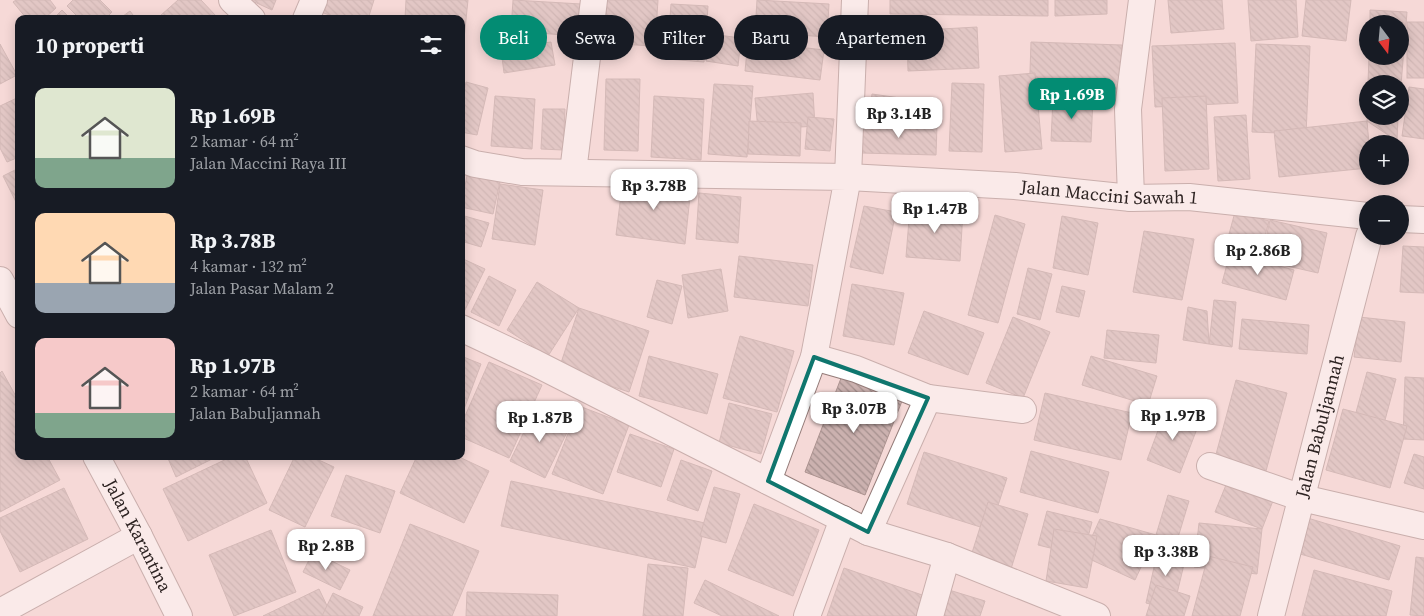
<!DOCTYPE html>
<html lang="id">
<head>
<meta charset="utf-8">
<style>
	:root { --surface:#171b24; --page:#20242c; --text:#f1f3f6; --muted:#9ea1a6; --accent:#038c73 }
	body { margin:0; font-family:"Source Serif 4",serif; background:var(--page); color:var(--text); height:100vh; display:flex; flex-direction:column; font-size:19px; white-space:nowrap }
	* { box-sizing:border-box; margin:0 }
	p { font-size:16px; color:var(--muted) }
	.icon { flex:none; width:28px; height:28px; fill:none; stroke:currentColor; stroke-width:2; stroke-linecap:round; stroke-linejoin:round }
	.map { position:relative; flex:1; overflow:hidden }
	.side { position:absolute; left:15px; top:15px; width:450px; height:445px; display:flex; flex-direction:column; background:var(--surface); border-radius:10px; box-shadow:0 2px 12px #0003 }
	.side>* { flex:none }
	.hud { position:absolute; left:480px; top:15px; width:475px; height:45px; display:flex; gap:10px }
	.needle { width:32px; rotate:164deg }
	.fabs { position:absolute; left:1359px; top:15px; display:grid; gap:10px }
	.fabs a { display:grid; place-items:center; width:50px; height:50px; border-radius:50%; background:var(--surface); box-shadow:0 2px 12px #0003; font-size:25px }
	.price { position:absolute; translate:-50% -42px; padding:0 11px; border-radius:10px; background:#fff; color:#222; font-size:16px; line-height:32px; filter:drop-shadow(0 1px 2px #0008) }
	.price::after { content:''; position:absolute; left:50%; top:30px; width:15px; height:11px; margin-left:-8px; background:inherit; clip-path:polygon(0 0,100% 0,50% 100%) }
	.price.selected { background:var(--accent); color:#fff }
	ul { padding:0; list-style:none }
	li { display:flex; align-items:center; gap:15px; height:125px; padding:0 20px }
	li span { display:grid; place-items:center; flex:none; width:140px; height:100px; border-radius:10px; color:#555 }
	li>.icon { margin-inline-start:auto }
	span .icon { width:60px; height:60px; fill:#fffc; stroke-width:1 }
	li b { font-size:21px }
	h2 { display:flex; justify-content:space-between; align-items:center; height:60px; padding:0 20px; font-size:21px }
	.pill { padding:0 18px; border-radius:22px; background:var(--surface); box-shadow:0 2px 12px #0003; font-size:18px; line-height:45px }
	.pill.selected { background:var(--accent); color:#fff }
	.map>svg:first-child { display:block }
	.building { fill:url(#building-back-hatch); stroke:#ac9390 }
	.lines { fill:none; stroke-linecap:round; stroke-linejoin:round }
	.minor-casing { stroke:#947c79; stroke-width:28 }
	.minor { stroke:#fff; stroke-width:26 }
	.marked { fill:none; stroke:#0f766e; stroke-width:4; stroke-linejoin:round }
	.labels { text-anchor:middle; stroke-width:4; stroke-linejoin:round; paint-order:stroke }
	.street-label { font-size:18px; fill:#2d2322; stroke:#fff }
</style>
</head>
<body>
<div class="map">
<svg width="1424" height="616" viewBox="0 0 1424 616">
	<defs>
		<pattern id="building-back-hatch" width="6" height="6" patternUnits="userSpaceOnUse" patternTransform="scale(1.25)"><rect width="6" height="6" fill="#cbb1af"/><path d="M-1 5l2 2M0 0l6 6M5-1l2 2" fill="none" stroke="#a5908e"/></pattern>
	</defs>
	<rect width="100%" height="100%" fill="#f5d9d7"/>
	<g class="building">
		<path d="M16,0h34l6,8 -12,11h-17l-14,-17z"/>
		<path d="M73,0h27l12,12 -7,7h-25l-13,-13z"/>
		<path d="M178,0h23l15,16 -3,3h-50l-3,-3z"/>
		<path d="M250,0h26l-4,10z"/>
		<path d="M322,0h52l-6,19h-27l-23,-8z"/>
		<path d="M406,0h62l-4,39h-3v-20h-56z"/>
		<path d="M513,0l68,4 -3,32 -67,-5z"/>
		<path d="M602,0h56l-3,46 -56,-3z"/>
		<path d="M757,0l72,4 -2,33 -72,-5z"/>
		<path d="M890,0h158v16l-158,-2z"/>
		<path d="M1055,0h52v14l-52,2z"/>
		<path d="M1168,0h54l2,29 -53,4z"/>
		<path d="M1248,0h48l2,37 -47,4z"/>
		<path d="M1306,0h45l-5,41 -44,-5z"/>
		<path d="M671,4l37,2 -4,56 -37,-3z"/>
		<path d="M62,10l9,9h-18z"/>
		<path d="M1370,10l37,2 -7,85v-13h-32l1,-28h31v-32h-30z"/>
		<path d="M130,11l6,8h-17z"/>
		<rect x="1407" y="22" width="17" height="56"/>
		<path d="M977,27l2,41 -71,3 -1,-40z"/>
		<path d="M710,34l31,4 -3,28 -32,-5z"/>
		<path d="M748,41l76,9 -4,30 -75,-9z"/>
		<path d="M551,42l4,23 -51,8 -3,-24z"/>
		<path d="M1031,42l91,3 -3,60 -90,-4z"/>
		<path d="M1235,43l3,60 -83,4 -3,-61z"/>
		<path d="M0,44l17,31 -17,9z"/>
		<path d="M1256,44l54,2 -4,88 -54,-2z"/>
		<path d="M1035,73l7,76 -37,3 -6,-76z"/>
		<path d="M606,79h34l-2,72 -34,-1z"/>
		<path d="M466,82l22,6 -11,47 -16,-3v-28z"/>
		<path d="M952,83l32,1 -2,68 -33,-1z"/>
		<path d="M714,84l39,2 -6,71 -39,-3z"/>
		<path d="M1409,87l15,2v50l-22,-3z"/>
		<path d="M813,93l2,33 -57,4 -3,-32z"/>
		<path d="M872,94l63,9 -5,33 -62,-8z"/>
		<path d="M495,96l40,3 -3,50 -41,-3z"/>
		<path d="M654,96l50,3 -3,61 -50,-3z"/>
		<path d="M1206,96l3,73 -44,2 -3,-73z"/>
		<path d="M19,97v60l-12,5 -7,-14v-42z"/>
		<path d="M1053,98l40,1 -2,43 -40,-1z"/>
		<path d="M543,109h22l-2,41 -22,-1z"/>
		<path d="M1368,109v7h30l-1,25 -30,-20z"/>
		<path d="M1246,115l4,64 -32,2 -4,-64z"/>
		<path d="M808,117l26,2 -4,32 -25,-2z"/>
		<path d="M749,121l52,2 -1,33 -52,-2z"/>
		<path d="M1367,121l2,23h-1v24l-89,9 -5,-46z"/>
		<path d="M862,123l75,2 -1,30 -74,-2z"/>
		<path d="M19,168v40l-16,-32z"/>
		<path d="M468,170l33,7 -8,37 -32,-7z"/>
		<path d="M623,179l68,8 -6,57 -69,-9z"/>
		<path d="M500,184l43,6 -8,55 -43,-6z"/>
		<path d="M699,193l42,4 -3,46 -42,-4z"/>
		<path d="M864,206l32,6 -13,62 -33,-7z"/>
		<path d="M910,207l53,4 -3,50 -54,-4z"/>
		<path d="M1235,212l34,9 -10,37 -34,-9z"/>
		<path d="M461,215l28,8 -8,24 -20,-6z"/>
		<path d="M995,215l30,9 -27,99 -30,-8z"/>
		<path d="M1062,216l36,7 -10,52 -35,-7z"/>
		<path d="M1270,220l57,13 -9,40 -57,-13z"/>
		<path d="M1144,231l50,8 -12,61 -49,-8z"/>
		<path d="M1403,246l21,1v46l-24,-1z"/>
		<path d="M1230,253l64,17 -8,30 -64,-17z"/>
		<path d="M739,256l74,9 -5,41 -74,-9z"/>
		<path d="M461,258l24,11 -24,49z"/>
		<path d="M1028,268l24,6 -12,46 -23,-6z"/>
		<path d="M721,269l7,42 -40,7 -6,-43z"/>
		<path d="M489,276l27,14 -17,36 -28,-14z"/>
		<path d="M657,280l25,6 -10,38 -25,-7z"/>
		<path d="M537,282l42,26 -31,48 -41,-26z"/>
		<path d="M852,284l52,9 -10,52 -51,-9z"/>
		<path d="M1062,286l23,5 -6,26 -23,-5z"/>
		<path d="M1214,300l22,2 -4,45 -23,-3z"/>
		<path d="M1188,307l19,4 2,33 -26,-4z"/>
		<path d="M579,308l70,23 -20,61 -70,-23z"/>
		<path d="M924,311l60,22 -16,42 -60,-22z"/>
		<path d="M1013,317l37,15 -27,66 -37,-15z"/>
		<path d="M1359,317l46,5 -4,40 -47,-5z"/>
		<path d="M1242,319l67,6 -2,29 -68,-5z"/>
		<path d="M1107,330l52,5 -3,28 -52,-5z"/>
		<path d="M740,336l54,15 -17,61 -54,-14z"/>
		<path d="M461,356l20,8 -20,53z"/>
		<path d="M649,356l69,18 -11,40 -68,-18z"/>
		<path d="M1091,356l66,20 -9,29 -66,-20z"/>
		<path d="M489,362l53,23 -33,73 -48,-21v-12z"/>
		<path d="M2,371l17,31v54h28l13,24 -60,32v-139z"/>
		<path d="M1367,372l29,7 -15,56 -29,-8z"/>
		<path d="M843,373l61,23 -39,99 -60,-23z"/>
		<path d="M1405,377l19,1v62l-21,-1z"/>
		<path d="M1236,380l51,13 -21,78 -51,-13z"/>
		<path d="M1045,393l87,20 -11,47 -87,-20z"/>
		<path d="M729,403l43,11 -11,40 -42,-11z"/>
		<path d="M579,406l50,19 -26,69 -51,-20z"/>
		<path d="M535,409l35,17 -25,52 -35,-17z"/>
		<path d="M1166,409l34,12 -20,52 -33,-13z"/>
		<path d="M1343,409l64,17 -17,62 -64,-18z"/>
		<path d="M630,434l44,15 -13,38 -44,-15z"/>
		<path d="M1031,451l78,21 -11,41 -78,-21z"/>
		<path d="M924,452l83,26 -17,52 -83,-26z"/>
		<path d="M1414,454l10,3v32l-20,-6z"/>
		<path d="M167,456h51l-42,21z"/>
		<path d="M233,456h12l22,47 -79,38 -25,-52z"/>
		<path d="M295,456h15l24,11 -29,60 -36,-17z"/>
		<path d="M417,456h40l32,15 -25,52 -64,-30z"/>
		<path d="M681,460l31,11 -14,40 -31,-11z"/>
		<path d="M346,475l49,16 -15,42 -49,-17z"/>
		<path d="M1230,475l46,18 -14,36 -47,-17z"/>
		<path d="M511,481l194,42 -10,45 -194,-42z"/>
		<path d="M714,487l26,7 -14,49 -26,-7z"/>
		<path d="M64,488l24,51 -68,33 -20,-41v-13z"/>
		<path d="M1168,495l21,6 -12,40 -21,-6z"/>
		<path d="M988,502l40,12 -17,55 -40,-13z"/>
		<path d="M754,504l65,26 -26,66 -65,-26z"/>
		<path d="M1047,511l45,11 -9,34 -45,-11z"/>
		<path d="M1301,516l99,30 -11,34 -99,-29z"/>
		<path d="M1100,519l56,16 -21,45 -52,-24z"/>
		<path d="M1199,523l63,6 -5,45 -63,-7z"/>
		<path d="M410,524l69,27 -27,65h-79z"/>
		<path d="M1054,529l43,7 -10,52 -41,-7z"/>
		<path d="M271,530l25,62 -62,24 -25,-61z"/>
		<path d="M1159,545l28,7 -14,58 -27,-7z"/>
		<path d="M313,552l37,18 -10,20 -37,-18z"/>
		<path d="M1208,556l45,11 -13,49h-48z"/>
		<path d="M1416,557l8,1v58l-14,-1z"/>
		<path d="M648,564l40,4 -5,48h-40z"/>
		<path d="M844,568l84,29 -7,19h-94z"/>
		<path d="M1314,570l78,21 -6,25h-84z"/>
		<path d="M705,580l74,36h-57l-28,-13z"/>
		<path d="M1156,585l34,11 -6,20h-38z"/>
		<path d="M319,589l13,27h-69z"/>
		<path d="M949,590l36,11 -5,15h-39z"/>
		<path d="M467,592l91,3 -1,21h-91z"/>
		<path d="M333,593l30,14 -4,9h-37z"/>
	</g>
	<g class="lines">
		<g class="minor-casing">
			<g id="minor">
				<path d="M232,0l20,19"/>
				<path id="s1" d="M855,0l-7,177 167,9 116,12 58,-1 179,19"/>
				<path d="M306,19l8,-19"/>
				<path d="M461,159l14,5 47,8 326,5 -34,180 -46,124"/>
				<path d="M573,172l21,-172"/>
				<path d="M1131,198l-3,-89 14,-109"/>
				<path d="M1400,219l24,1"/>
				<path d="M0,280l19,35"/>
				<path d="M461,328l74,35 333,169 79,24 150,60"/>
				<path d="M814,357l42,12 72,29 -60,134"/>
				<path d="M928,398l95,12"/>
				<path id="s2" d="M96,456l43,80 40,80"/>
				<path d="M1210,466l92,32 122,28"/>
				<path d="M0,612l139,-76"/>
				<path d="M807,616l36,-97"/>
				<path d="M930,616l17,-60"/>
				<path id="s3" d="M1271,616l98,-380"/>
			</g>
		</g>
		<use href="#minor" class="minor"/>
	</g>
	<path d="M0 0H1424V616H0ZM814,357l114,41 -60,134 -100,-51z" fill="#f5d9d7" fill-opacity=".55" fill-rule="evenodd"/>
	<path class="marked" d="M814,357l114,41 -60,134 -100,-51z"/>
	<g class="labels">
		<g class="street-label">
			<text dy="6" stroke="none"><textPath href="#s1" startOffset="439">Jalan Maccini Sawah 1</textPath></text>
			<text dy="6" stroke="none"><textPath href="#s3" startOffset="196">Jalan Babuljannah</textPath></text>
			<text dy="6" stroke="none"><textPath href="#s2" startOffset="90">Jalan Karantina</textPath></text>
		</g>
	</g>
</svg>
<div class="fabs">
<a><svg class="needle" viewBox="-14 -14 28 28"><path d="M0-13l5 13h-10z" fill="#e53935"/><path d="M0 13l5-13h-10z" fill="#9ea1a6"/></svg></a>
<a><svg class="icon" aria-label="layers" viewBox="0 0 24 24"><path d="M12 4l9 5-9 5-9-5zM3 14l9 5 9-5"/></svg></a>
<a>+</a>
<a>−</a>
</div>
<b class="price selected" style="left:1072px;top:120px">Rp 1.69B</b>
<b class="price" style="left:899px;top:139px">Rp 3.14B</b>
<b class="price" style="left:654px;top:211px">Rp 3.78B</b>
<b class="price" style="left:935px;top:234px">Rp 1.47B</b>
<b class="price" style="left:1258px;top:276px">Rp 2.86B</b>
<b class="price" style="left:854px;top:434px">Rp 3.07B</b>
<b class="price" style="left:1173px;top:441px">Rp 1.97B</b>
<b class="price" style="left:540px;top:443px">Rp 1.87B</b>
<b class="price" style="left:326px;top:571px">Rp 2.8B</b>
<b class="price" style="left:1166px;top:577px">Rp 3.38B</b>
<div class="hud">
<a class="pill selected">Beli</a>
<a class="pill">Sewa</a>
<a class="pill">Filter</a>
<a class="pill">Baru</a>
<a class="pill">Apartemen</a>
</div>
<section class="side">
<h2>10 properti<svg class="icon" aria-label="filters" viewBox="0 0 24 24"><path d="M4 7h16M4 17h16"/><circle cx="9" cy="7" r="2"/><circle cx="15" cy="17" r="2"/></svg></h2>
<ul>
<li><span style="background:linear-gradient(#dfe7d0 70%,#7fa58c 0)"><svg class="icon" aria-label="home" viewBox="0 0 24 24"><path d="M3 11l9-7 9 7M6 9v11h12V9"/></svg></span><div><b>Rp 1.69B</b><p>2 kamar · 64 m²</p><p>Jalan Maccini Raya III</p></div></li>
<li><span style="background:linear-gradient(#ffd9b3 70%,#9aa5b1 0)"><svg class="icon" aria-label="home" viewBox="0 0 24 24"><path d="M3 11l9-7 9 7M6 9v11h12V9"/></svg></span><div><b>Rp 3.78B</b><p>4 kamar · 132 m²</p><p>Jalan Pasar Malam 2</p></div></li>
<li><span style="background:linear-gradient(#f6c9c9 75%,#7fa58c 0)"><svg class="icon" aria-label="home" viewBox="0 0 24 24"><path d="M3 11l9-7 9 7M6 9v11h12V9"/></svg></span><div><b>Rp 1.97B</b><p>2 kamar · 64 m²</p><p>Jalan Babuljannah</p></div></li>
</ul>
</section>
</div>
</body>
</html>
